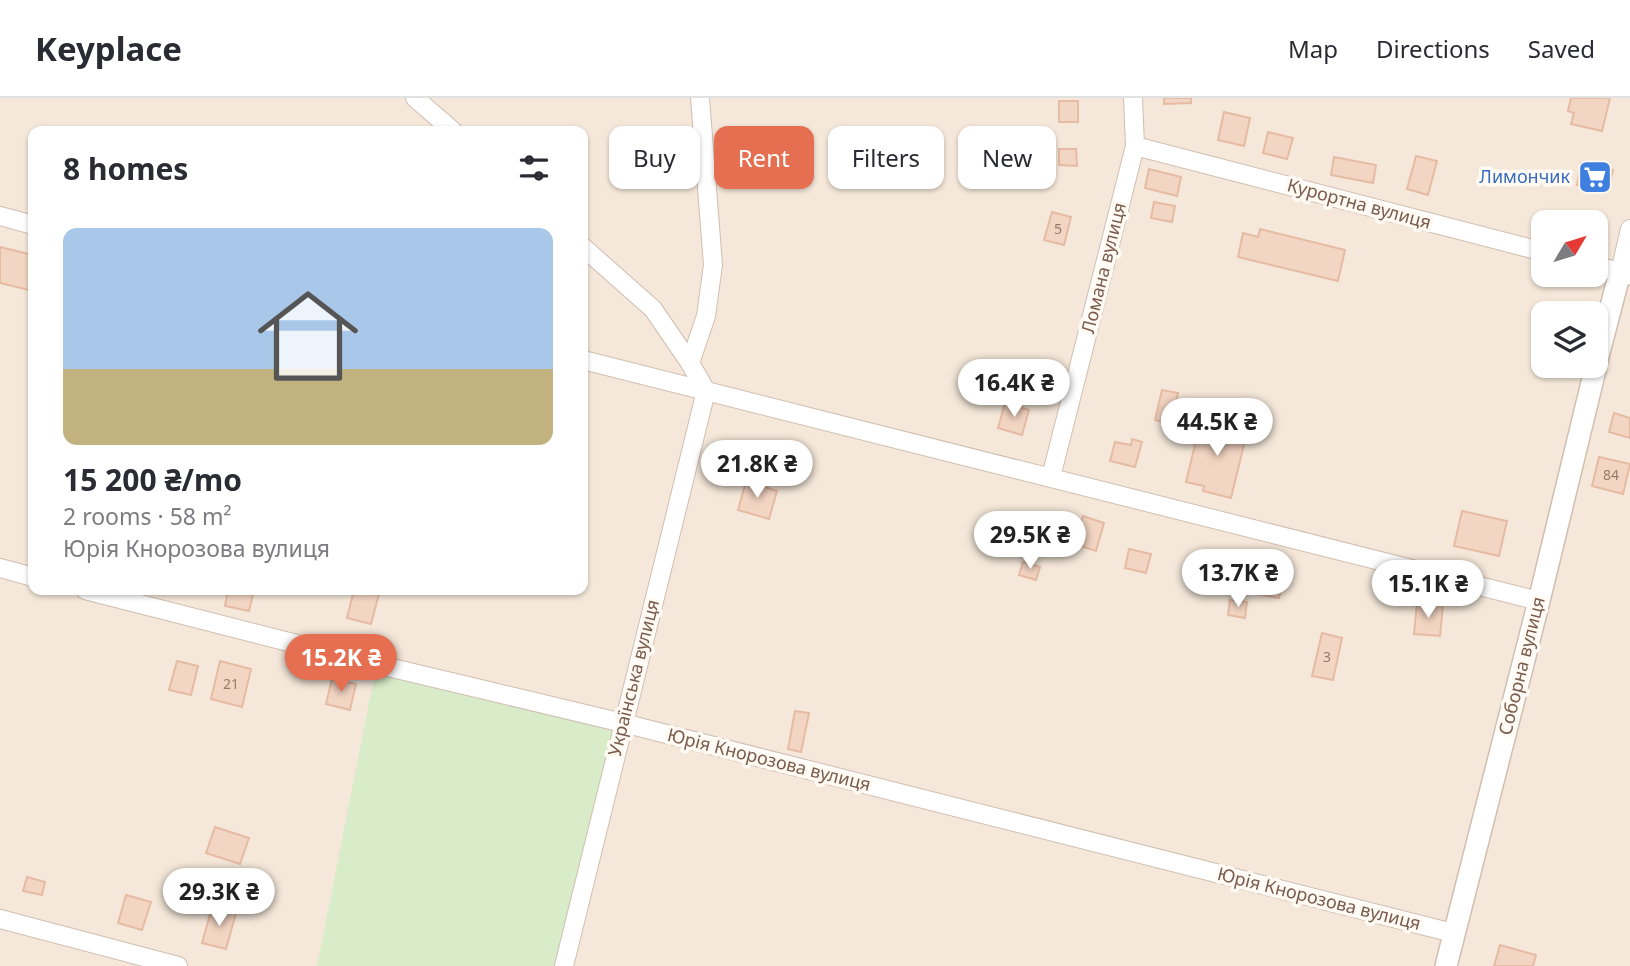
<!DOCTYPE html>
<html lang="en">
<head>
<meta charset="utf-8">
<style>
	:root { --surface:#fff; --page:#f7f7f7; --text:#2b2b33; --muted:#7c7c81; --line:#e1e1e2; --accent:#e76f51 }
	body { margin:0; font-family:"Noto Sans",sans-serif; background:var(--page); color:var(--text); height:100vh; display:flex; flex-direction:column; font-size:26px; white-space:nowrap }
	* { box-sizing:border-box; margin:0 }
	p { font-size:23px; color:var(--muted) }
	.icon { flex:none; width:38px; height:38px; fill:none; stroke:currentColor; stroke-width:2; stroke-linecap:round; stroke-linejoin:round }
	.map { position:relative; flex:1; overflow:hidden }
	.details { position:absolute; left:28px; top:28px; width:560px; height:469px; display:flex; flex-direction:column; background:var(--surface); border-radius:14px; box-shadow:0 2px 5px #0004 }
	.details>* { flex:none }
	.banner { position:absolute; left:609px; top:28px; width:665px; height:63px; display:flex; gap:14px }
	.needle { width:46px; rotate:52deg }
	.tools { position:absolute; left:1531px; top:112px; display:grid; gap:14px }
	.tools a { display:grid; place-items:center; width:77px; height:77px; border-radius:14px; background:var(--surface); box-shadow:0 2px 5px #0004; font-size:35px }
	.price { position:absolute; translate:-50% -60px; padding:0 16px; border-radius:24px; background:#fff; color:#222; font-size:23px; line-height:46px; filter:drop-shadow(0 2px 4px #0008) }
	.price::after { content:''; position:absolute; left:50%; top:42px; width:21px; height:16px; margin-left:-10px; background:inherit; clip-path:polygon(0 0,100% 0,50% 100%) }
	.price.active { background:var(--accent); color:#fff }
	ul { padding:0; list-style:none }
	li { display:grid; align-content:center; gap:14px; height:371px; padding:0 35px }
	li span { display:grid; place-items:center; height:217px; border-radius:14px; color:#555 }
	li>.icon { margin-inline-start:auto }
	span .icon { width:126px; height:126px; fill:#fffc; stroke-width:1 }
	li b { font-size:30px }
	h2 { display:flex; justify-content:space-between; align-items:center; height:84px; padding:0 35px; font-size:30px }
	.chip { padding:0 24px; border-radius:14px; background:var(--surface); box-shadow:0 2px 5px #0004; font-size:24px; line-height:63px }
	.chip.active { background:var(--accent); color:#fff }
	header { display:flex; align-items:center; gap:42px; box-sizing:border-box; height:98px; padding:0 35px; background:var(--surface); border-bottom:2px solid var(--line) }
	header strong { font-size:33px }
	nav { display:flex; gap:38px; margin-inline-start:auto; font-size:24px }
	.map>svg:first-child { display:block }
	.residential { fill:#f5e8da; fill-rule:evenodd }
	.green { fill:#d8ecc9 }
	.building { fill:#f3d5c3; stroke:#e6bba3; stroke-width:2 }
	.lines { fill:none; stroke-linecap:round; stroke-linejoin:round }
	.minor-casing { stroke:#d1beb0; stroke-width:20 }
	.tertiary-casing { stroke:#d1beb0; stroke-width:24 }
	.minor { stroke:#fff; stroke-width:18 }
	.tertiary { stroke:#fff; stroke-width:21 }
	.labels { text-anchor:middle; stroke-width:7; stroke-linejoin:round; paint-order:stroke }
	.number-label { font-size:14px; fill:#987a6a }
	.shop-label { font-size:18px; fill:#366cbe; stroke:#fffaf3; text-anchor:end }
	.street-label { font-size:18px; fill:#7a5c4d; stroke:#fffaf3 }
</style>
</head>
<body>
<header>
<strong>Keyplace</strong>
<nav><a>Map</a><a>Directions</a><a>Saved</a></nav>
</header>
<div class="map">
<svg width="1630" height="868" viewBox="0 0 1630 868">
	<rect width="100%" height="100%" fill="#fdf6ec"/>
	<path class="residential" d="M0,0h1630v868h-1630zM33,33h550v459h-550zM1544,124h52v53h-52zM1544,215h52v53h-52z"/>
	<path class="green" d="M375,575l241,55 -59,238h-240z"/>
	<g class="building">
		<path d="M1164,0h27v5l-27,1z"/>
		<path d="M1571,0h39l-8,33 -31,-7 3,-11 -6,-2z"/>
		<rect x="1059" y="3" width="19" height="21"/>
		<path d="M1224,14l26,6 -6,28 -26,-6z"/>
		<path d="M1268,34l25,6 -6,21 -24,-6z"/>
		<path d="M1059,51h17l1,17 -18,-1z"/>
		<path d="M1416,58l21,5 -9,34 -21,-6z"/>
		<path d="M1334,59l42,8 -3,18 -42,-8z"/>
		<path d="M1581,65l32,7 -5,21 -31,-6z"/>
		<path d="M1149,71l32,8 -4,19 -32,-8z"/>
		<path d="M1154,104l21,4 -3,16 -21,-4z"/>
		<path d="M1052,114l19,5 -7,28 -20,-5z"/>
		<path d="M1260,131l85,21 -7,31 -100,-24 5,-24 15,4z"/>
		<path d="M0,149l33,8v36l-33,-8z"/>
		<path d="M1162,292l16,3 -6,31 -17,-4z"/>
		<path d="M1005,305l24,7 -7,25 -24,-7z"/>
		<path d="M1614,315l16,5v20l-21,-6z"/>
		<path d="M1201,322l46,12 -16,66 -28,-7 1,-5 -18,-4z"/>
		<path d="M1132,341l10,3 -7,25 -25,-6 5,-19 16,3z"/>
		<path d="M1599,359l31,7 -7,30 -31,-8z"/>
		<path d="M746,383l31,10 -8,28 -31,-9z"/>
		<path d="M1462,413l45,10 -8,35 -45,-10z"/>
		<path d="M1083,418l21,7 -8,28 -21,-7z"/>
		<path d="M1129,451l22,5 -5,19 -21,-5z"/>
		<path d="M1023,464l17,5 -4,13 -17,-5z"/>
		<path d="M1264,464l22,5 -7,31 -22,-4z"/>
		<path d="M228,492h26l-5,21 -24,-5z"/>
		<path d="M354,492h26l-9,34 -24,-6z"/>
		<path d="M1230,502l17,2 -2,16 -17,-3z"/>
		<path d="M1417,505l26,2 -3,31 -26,-2z"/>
		<path d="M1322,535l20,5 -9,42 -21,-4z"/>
		<path d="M177,563l21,5 -7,29 -22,-5z"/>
		<path d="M220,563l31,8 -9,38 -31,-8z"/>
		<path d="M332,581l24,5 -6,26 -24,-6z"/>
		<path d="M795,613l14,2 -8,39 -13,-3z"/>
		<path d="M215,729l34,11 -9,26 -34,-11z"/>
		<path d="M27,779l18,5 -3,13 -19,-4z"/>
		<path d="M126,797l25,7 -9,28 -24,-7z"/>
		<path d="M212,809l24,6 -10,36 -24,-6z"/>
		<path d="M1500,847l36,10 -3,11h-39z"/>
	</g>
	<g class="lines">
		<g class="minor-casing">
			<g id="minor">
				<path d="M415,0l38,33"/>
				<path d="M1135,48l409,106"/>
				<path d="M0,118l33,9"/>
				<path d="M1596,168l24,6 10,-43"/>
				<path d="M583,262l956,241"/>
				<path d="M690,265l16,-47 7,-51 -13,-167"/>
				<path d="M1051,379l84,-331 -2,-48"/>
				<path d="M0,470l33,9"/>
				<path d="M85,492l282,72 256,61 830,210"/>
				<path d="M0,821l178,47"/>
				<path d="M564,868l142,-575 -16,-28 -37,-54 -70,-62"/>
			</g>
		</g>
		<g class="tertiary-casing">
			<g id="tertiary">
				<path d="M1596,266l24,-92 10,2"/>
				<path d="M1446,868l93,-365 57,-235"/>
			</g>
		</g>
		<use href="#minor" class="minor"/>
		<use href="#tertiary" class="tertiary"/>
	</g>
	<defs>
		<g id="supermarket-square" transform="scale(1.75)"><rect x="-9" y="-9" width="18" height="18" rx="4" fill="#3f7fe0" stroke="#fffaf3"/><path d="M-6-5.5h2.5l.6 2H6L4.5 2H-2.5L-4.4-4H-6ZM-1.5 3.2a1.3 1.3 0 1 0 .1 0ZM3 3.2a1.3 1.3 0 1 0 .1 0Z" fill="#fff"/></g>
	</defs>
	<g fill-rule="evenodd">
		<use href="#supermarket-square" x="1595" y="79"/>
	</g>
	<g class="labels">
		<g class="number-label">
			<text x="1058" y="136">5</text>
			<text x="1611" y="382">84</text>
			<text x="1327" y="564">3</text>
			<text x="231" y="591">21</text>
		</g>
		<g class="shop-label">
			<text x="1570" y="85">Лимончик</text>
		</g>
		<g class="street-label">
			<text transform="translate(1359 106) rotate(15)" y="6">Курортна вулиця</text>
			<text transform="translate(1104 170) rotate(-76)" y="6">Ломана вулиця</text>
			<text transform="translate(1522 568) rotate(-76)" y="6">Соборна вулиця</text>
			<text transform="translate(634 580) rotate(-76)" y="6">Українська вулиця</text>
			<text transform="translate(769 662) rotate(14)" y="6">Юрія Кнорозова вулиця</text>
			<text transform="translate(1319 801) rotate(14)" y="6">Юрія Кнорозова вулиця</text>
		</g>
	</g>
</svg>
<div class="tools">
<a><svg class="needle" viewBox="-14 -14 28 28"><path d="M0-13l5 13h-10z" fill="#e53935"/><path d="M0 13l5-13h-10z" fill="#7c7c81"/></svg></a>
<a><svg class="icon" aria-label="layers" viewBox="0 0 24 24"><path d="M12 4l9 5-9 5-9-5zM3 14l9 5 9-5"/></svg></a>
</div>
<b class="price" style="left:1014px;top:321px">16.4K ₴</b>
<b class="price" style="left:1217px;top:360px">44.5K ₴</b>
<b class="price" style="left:757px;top:402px">21.8K ₴</b>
<b class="price" style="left:1030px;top:473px">29.5K ₴</b>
<b class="price" style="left:1238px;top:511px">13.7K ₴</b>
<b class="price" style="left:1428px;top:522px">15.1K ₴</b>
<b class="price active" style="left:341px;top:596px">15.2K ₴</b>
<b class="price" style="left:219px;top:830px">29.3K ₴</b>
<div class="banner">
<a class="chip">Buy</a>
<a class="chip active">Rent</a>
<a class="chip">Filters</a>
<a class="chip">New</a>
</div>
<section class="details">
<h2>8 homes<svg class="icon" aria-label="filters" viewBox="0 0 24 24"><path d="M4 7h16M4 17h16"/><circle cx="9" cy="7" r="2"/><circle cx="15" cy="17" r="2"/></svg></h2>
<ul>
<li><span style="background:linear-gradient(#a9c7e8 65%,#c2b280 0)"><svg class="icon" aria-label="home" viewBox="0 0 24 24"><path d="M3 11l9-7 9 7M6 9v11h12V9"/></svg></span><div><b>15 200 ₴/mo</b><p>2 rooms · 58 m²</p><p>Юрія Кнорозова вулиця</p></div></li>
</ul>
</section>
</div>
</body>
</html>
